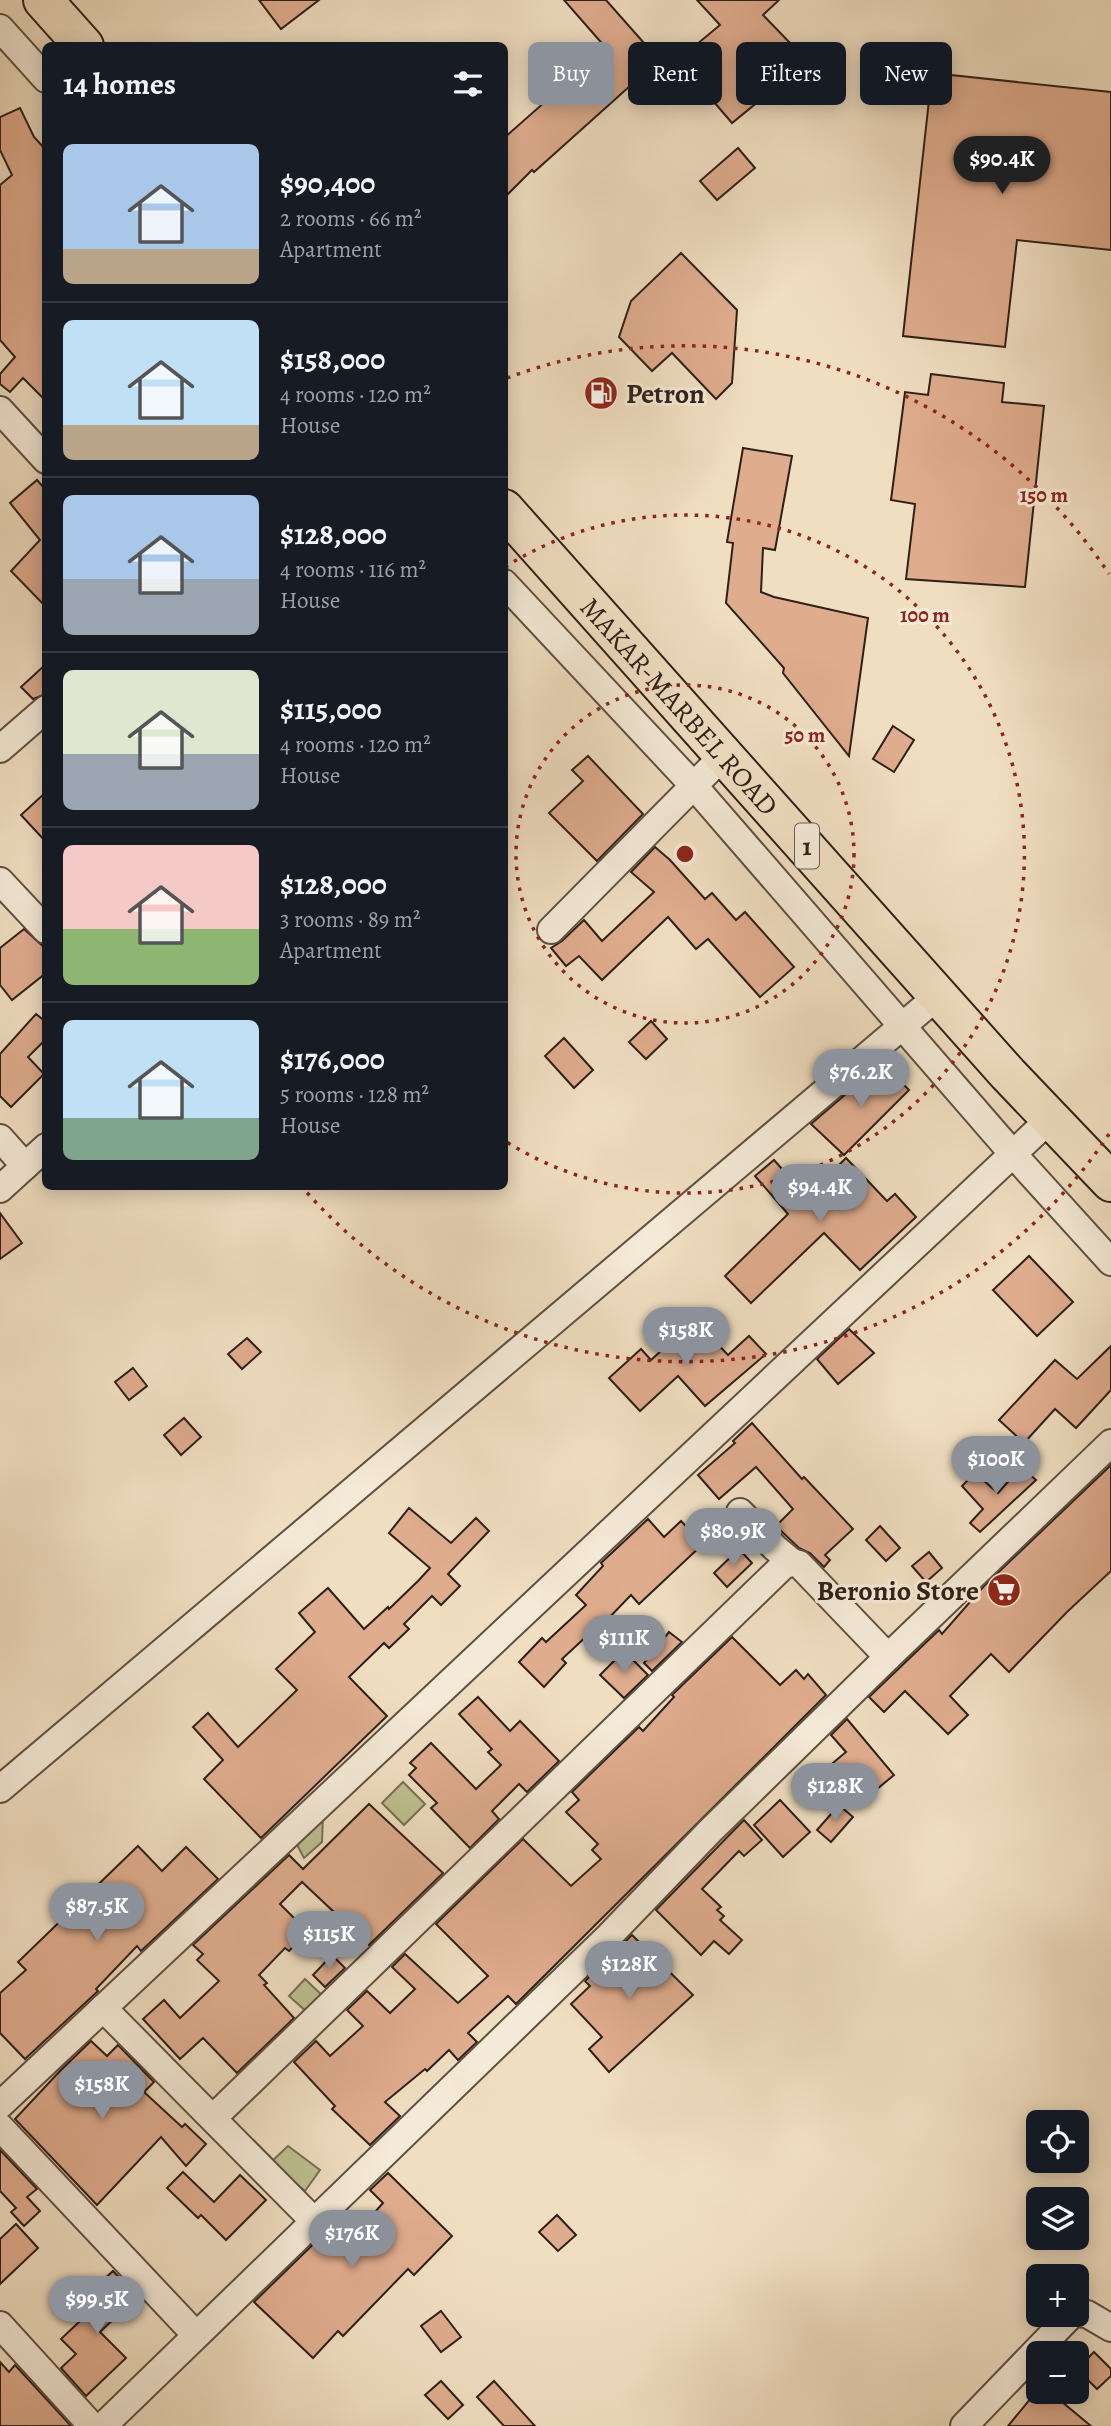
<!DOCTYPE html>
<html lang="en">
<head>
<meta charset="utf-8">
<style>
	:root { --surface:#171b24; --page:#242831; --text:#f1f3f6; --muted:#9ea1a6; --line:#363941; --accent:#8c9099 }
	body { margin:0; font-family:Alegreya,serif; background:var(--page); color:var(--text); height:100vh; display:flex; flex-direction:column; font-size:26px; white-space:nowrap }
	* { box-sizing:border-box; margin:0 }
	p { font-size:23px; color:var(--muted) }
	.icon { flex:none; width:38px; height:38px; fill:none; stroke:currentColor; stroke-width:2; stroke-linecap:round; stroke-linejoin:round }
	.map { position:relative; flex:1; overflow:hidden }
	.panel { position:absolute; left:42px; top:42px; width:466px; height:1148px; display:flex; flex-direction:column; background:var(--surface); border-radius:10px; box-shadow:0 4px 18px #0003 }
	.panel>* { flex:none }
	.banner { position:absolute; left:528px; top:42px; width:476px; height:63px; display:flex; gap:14px }
	.controls { position:absolute; left:1026px; top:2110px; display:grid; gap:14px }
	.controls a { display:grid; place-items:center; width:63px; height:63px; border-radius:10px; background:var(--surface); box-shadow:0 4px 18px #0003; font-size:35px }
	.price { position:absolute; translate:-50% -60px; padding:0 16px; border-radius:24px; background:var(--accent); color:#fff; font-size:23px; line-height:46px; filter:drop-shadow(0 2px 4px #0008) }
	.price::after { content:''; position:absolute; left:50%; top:42px; width:21px; height:16px; margin-left:-10px; background:inherit; clip-path:polygon(0 0,100% 0,50% 100%) }
	.price.current { background:#222; color:#fff }
	ul { padding:0; list-style:none }
	li { display:flex; align-items:center; gap:21px; height:175px; padding:0 21px }
	li+li { border-top:2px solid var(--line) }
	li span { display:grid; place-items:center; flex:none; width:196px; height:140px; border-radius:10px; color:#555 }
	li>.icon { margin-inline-start:auto }
	span .icon { width:84px; height:84px; fill:#fffc; stroke-width:1 }
	li b { font-size:30px }
	h2 { display:flex; justify-content:space-between; align-items:center; height:84px; padding:0 21px; font-size:30px }
	.tag { padding:0 24px; border-radius:10px; background:var(--surface); box-shadow:0 4px 18px #0003; font-size:24px; line-height:63px }
	.tag.current { background:var(--accent); color:#fff }
	.map>svg:first-child { display:block }
	.green { fill:#bec090; stroke:#767054; stroke-width:2 }
	.building { fill:#dfac8e; stroke:#2e2018; stroke-width:2 }
	.lines { fill:none; stroke-linecap:round; stroke-linejoin:round }
	.street-casing { stroke:#5e5042; stroke-width:30 }
	.primary-casing { stroke:#2e2018; stroke-width:42 }
	.street { stroke:#f5ead7; stroke-width:26 }
	.primary { stroke:#f0dec1; stroke-width:38 }
	.ring { fill:none; stroke:#8f2418; stroke-width:3.5; stroke-dasharray:3.5 7 }
	.labels { text-anchor:middle; stroke-width:6; stroke-linejoin:round; paint-order:stroke }
	.shield { fill:#f5ead7; stroke:#6a5d51; stroke-width:2 }
	.shield-label { font-size:26px; font-weight:bold; fill:#2e2018 }
	.poi-label { font-size:28px; font-weight:bold; fill:#2e2018; stroke:#f5ead7; text-anchor:start }
	.street-label { font-size:28px; fill:#2e2018; stroke:#f5ead7 }
	.centre { fill:#8f2418; stroke:#f5ead7; stroke-width:3.5 }
	.ring-label { font-size:21px; text-anchor:middle; font-weight:bold; fill:#8f2418; stroke:#f5ead7; stroke-width:6; stroke-linejoin:round; paint-order:stroke }
</style>
</head>
<body>
<div class="map">
<svg width="1111" height="2426" viewBox="0 0 1111 2426">
	<rect width="100%" height="100%" fill="#f0dec1"/>
	<filter id="stains"><feTurbulence type="fractalNoise" baseFrequency=".00286" numOctaves="4"/><feColorMatrix values="0 0 0 0 .2 0 0 0 0 .09 0 0 0 0 .02 0 0 0 .5 -.17"/></filter>
	<radialGradient id="worn" r=".72"><stop offset=".6" stop-color="#630" stop-opacity="0"/><stop offset="1" stop-color="#630" stop-opacity=".3"/></radialGradient>
	<g class="green">
		<path d="M403,1782l22,22 -21,21 -22,-22z"/>
		<path d="M323,1814l-1,28 -18,16 -9,-17z"/>
		<path d="M305,1979l19,18 -15,17 -20,-18z"/>
		<path d="M288,2146l32,24 -15,21 -35,-28z"/>
	</g>
	<g class="building">
		<path d="M259,0h60l-38,29z"/>
		<path d="M564,0h42l53,60 -125,112 -2,-2 -28,28v-60l102,-90z"/>
		<path d="M697,0h82l-16,15 29,30 -35,33 13,14 -38,31 -54,-63 42,-35z"/>
		<path d="M932,73l179,19v158l-94,-10 -12,107 -102,-11z"/>
		<path d="M20,108l14,29 12,13v251l-23,-23 -13,14 -10,-8v-10l15,-17 -15,-17v-155l12,-10 -12,-25v-33z"/>
		<path d="M738,148l17,20 -38,32 -17,-19z"/>
		<path d="M681,253l56,57 -5,73 -16,16 -44,-46 -20,18 -33,-34 12,-36z"/>
		<path d="M931,374l73,9 -2,19 42,4 -19,181 -119,-8 9,-75 -24,-4 14,-108 23,3z"/>
		<path d="M743,448l49,8 -17,94 -12,-2 -2,44 13,5 94,21 -19,138 -66,-83 1,-5 -58,-65 7,-60 -6,-1z"/>
		<path d="M37,480l9,10v117l-35,-36 29,-31 -30,-37z"/>
		<path d="M46,664v30l-13,5 -12,-12z"/>
		<path d="M893,726l21,14 -20,32 -21,-13z"/>
		<path d="M588,756l55,58 -46,47 -48,-48 34,-32 -11,-11z"/>
		<path d="M46,792v50l-25,-27z"/>
		<path d="M655,847l15,13 35,39 7,-6 24,27 9,-8 49,55 -34,30 -52,-58 -12,10 -28,-32 -66,63 -23,-24 -13,10 -15,-18 11,-7 22,-21 18,21 52,-49 -23,-20z"/>
		<path d="M24,929l22,20v24l-34,27 -12,-15v-37z"/>
		<path d="M36,1014l10,8v17l-18,18 16,17 -33,33 -11,-11v-42z"/>
		<path d="M651,1021l16,18 -21,20 -17,-17z"/>
		<path d="M564,1038l29,32 -19,18 -29,-32z"/>
		<path d="M882,1063l27,27 -65,65 -33,-31z"/>
		<path d="M846,1158l41,43 8,-7 21,23 -56,53 -36,-37 -73,70 -26,-27 63,-62 -33,-38 19,-16 33,37z"/>
		<path d="M0,1213l22,30 -22,16z"/>
		<path d="M1029,1256l44,46 -36,34 -44,-46z"/>
		<path d="M695,1320l33,35 21,-19 17,18 -61,52 -27,-30 -38,35 -31,-33 32,-29 10,11z"/>
		<path d="M849,1329l25,24 -36,31 -21,-25z"/>
		<path d="M247,1338l14,14 -19,17 -14,-15z"/>
		<path d="M1111,1346v44l-35,38 -21,-19 -31,34 -25,-23 56,-60 22,19z"/>
		<path d="M133,1368l14,18 -18,14 -14,-18z"/>
		<path d="M184,1418l17,19 -20,18 -17,-20z"/>
		<path d="M752,1423l50,56 2,-2 49,52 -28,26 5,5 -6,7 -14,-14 -11,-5 -23,-22 17,-17 -37,-42 -37,32 -21,-24 37,-32 -2,-2z"/>
		<path d="M1111,1465v106l-44,41 -58,60 -18,-18 -41,42 18,19 -20,19 -43,-43 -21,21 -15,-15 70,-67 3,4 42,-48z"/>
		<path d="M1021,1467l15,13 -56,52 -10,-9 13,-14 -21,-23 13,-13 23,20z"/>
		<path d="M409,1508l42,35 25,-25 13,13 -41,43 12,12 -19,19 -9,-9 -28,28 5,5 -20,19 -5,-5 -35,34 38,39 -126,122 -57,-59 19,-19 -30,-33 15,-14 30,34 59,-57 -21,-21 39,-37 -16,-19 29,-25 36,41 24,-22 1,2 29,-28 12,-13 -41,-35z"/>
		<path d="M648,1519l16,18 17,-16 22,23 -64,60 -8,-9 -26,27 -2,-1 -41,38 4,4 -22,24 -25,-25 23,-24 4,4 40,-37 -10,-10 27,-29 -2,-3z"/>
		<path d="M880,1526l20,22 -14,13 -20,-21z"/>
		<path d="M739,1549l13,14 -25,24 -13,-14z"/>
		<path d="M929,1552l13,16 -16,14 -14,-16z"/>
		<path d="M669,1632l13,10 -30,29 -8,-8z"/>
		<path d="M732,1637l48,48 16,-15 8,9 4,-5 18,21 -310,309 -8,-8 -40,37 9,9 -19,18 -9,-10 -22,21 -2,-2 -40,33 15,14 -30,29 -38,-36 3,-3 -41,-44 22,-21 14,15 33,-30 -16,-16 20,-19 23,22 25,-24 -23,-22 13,-13 53,49 30,-27 -52,-52 87,-85 48,47 30,-27 -9,-9 6,-6 -32,-32 13,-12 -7,-8 67,-65 4,4 31,-34 -2,-2z"/>
		<path d="M624,1651l24,24 -24,23 -24,-23z"/>
		<path d="M478,1697l32,34 10,-10 39,40 -32,31 -8,-8 -27,27 7,8 -29,29 -39,-40 6,-5 -28,-28 7,-7 -6,-5 21,-20 45,46 25,-24 -13,-13 4,-3 -33,-35z"/>
		<path d="M847,1719l47,56 -17,14 -20,-24 -25,21 -11,-13 25,-21 -15,-17z"/>
		<path d="M780,1800l30,32 -27,25 -29,-32z"/>
		<path d="M369,1804l74,69 -74,72 -67,-63 -22,22 28,28 -19,19 -4,-3 -26,27 8,8 -3,2 30,33 -57,55 -34,-35 -23,21 -37,-40 21,-19 16,18 39,-37 -22,-21 6,-6 -10,-9 96,-90 14,14z"/>
		<path d="M839,1805l14,12 -22,25 -14,-12z"/>
		<path d="M744,1820l18,20 -18,16 -5,-5 -37,38 19,18 -4,3 7,6 -4,4 22,20 -13,14 -15,-13 -13,14 -45,-45z"/>
		<path d="M138,1846l24,25 24,-24 32,32 -77,72 -4,-5 -41,43 2,2 -73,68 -25,-26v-40l26,-23 -8,-8z"/>
		<path d="M632,1935l61,60 -84,77 -20,-23 13,-12 -31,-33 19,-18 -5,-5z"/>
		<path d="M332,1955l13,13 -20,19 -12,-12z"/>
		<path d="M91,2041l16,15 11,-11 36,37 -10,10 38,35 3,-3 21,20 -20,22 -25,-29 -64,68 -82,-86 45,-48z"/>
		<path d="M0,2150l37,39 -10,8 13,14 -16,15 -13,-14 5,-4 -16,-17z"/>
		<path d="M183,2172l31,30 26,-27 26,25 -40,40 -25,-25 -3,3 -31,-30z"/>
		<path d="M388,2173l64,63 -38,39 -6,-6 -65,67 -5,-5 -25,27 -59,-56 81,-79 21,21 25,-24 -7,-7 9,-10 -13,-13z"/>
		<path d="M557,2215l19,20 -18,16 -19,-19z"/>
		<path d="M16,2224l22,24 -38,36v-45z"/>
		<path d="M113,2271l24,26 -37,35 26,26 -40,38 -25,-28 15,-14 -15,-15 36,-34 -9,-11z"/>
		<path d="M441,2311l20,26 -20,15 -20,-26z"/>
		<path d="M1094,2352l17,17v7l-14,13 -20,-20z"/>
		<path d="M0,2362l9,10 6,-7 56,61h-71z"/>
		<path d="M441,2381l22,24 -15,14 -23,-24z"/>
		<path d="M494,2381l41,45h-31l-27,-29z"/>
		<path d="M1036,2392h14l41,34h-83z"/>
	</g>
	<g class="lines">
		<g class="street-casing">
			<g id="street">
				<path d="M0,28l46,51"/>
				<path d="M0,410l46,50"/>
				<path d="M504,583l190,203 319,368 98,108"/>
				<path d="M0,749l46,-40"/>
				<path d="M0,881l46,49"/>
				<path d="M551,930l174,-176"/>
				<path d="M0,1138l25,28"/>
				<path d="M0,1189l46,-42"/>
				<path d="M740,1512l35,36 17,14"/>
				<path d="M0,1789l939,-794"/>
				<path d="M103,2008l210,212"/>
				<path d="M0,2105l1050,-986"/>
				<path d="M213,2118l570,-552 9,-4 7,2 89,93"/>
				<path d="M0,2127l196,208"/>
				<path d="M1076,2313l11,1 24,14"/>
				<path d="M0,2325l92,101"/>
				<path d="M103,2426l506,-490 101,-105 178,-174 223,-214"/>
				<path d="M964,2426l107,-111"/>
			</g>
		</g>
		<g class="primary-casing">
			<g id="primary">
				<path d="M43,0l41,46"/>
				<path id="s1" d="M504,509l504,565 103,108"/>
			</g>
		</g>
		<use href="#street" class="street"/>
		<use href="#primary" class="primary"/>
	</g>
	<g class="ring">
		<circle cx="685" cy="854" r="169"/>
		<path d="M505 567A339 339 0 1 1 505 1141"/>
		<path d="M1109 1134A508 508 0 0 1 302 1187M507 378A508 508 0 0 1 1109 574"/>
	</g>
	<defs>
		<g id="fuel-disc" transform="scale(1.75)"><circle r="9.5" fill="#8f2418" stroke="#f5ead7"/><path d="M-5.5-6h7V0h2V4h1.3V-2.5L3-4.5l.8-.8L6-3V5H2.5V1h-1V6h-7ZM-4.2-4.7v3.2H.2V-4.7Z" fill="#fff"/></g>
		<g id="supermarket-disc" transform="scale(1.75)"><circle r="9.5" fill="#8f2418" stroke="#f5ead7"/><path d="M-6-5.5h2.5l.6 2H6L4.5 2H-2.5L-4.4-4H-6ZM-1.5 3.2a1.3 1.3 0 1 0 .1 0ZM3 3.2a1.3 1.3 0 1 0 .1 0Z" fill="#fff"/></g>
	</defs>
	<g fill-rule="evenodd">
		<use href="#fuel-disc" x="601" y="393"/>
		<use href="#supermarket-disc" x="1004" y="1590"/>
	</g>
	<g class="labels">
		<rect class="shield" x="795" y="823.5" width="24" height="45" rx="5"/>
		<g class="shield-label">
			<text x="807" y="855">1</text>
		</g>
		<g class="poi-label">
			<text x="626" y="403">Petron</text>
			<text x="979" y="1600" text-anchor="end">Beronio Store</text>
		</g>
		<g class="street-label">
			<text dy="10" stroke="none"><textPath href="#s1" startOffset="264">MAKAR-MARBEL ROAD</textPath></text>
		</g>
	</g>
	<circle cx="685" cy="854" r="10" class="centre"/>
	<g class="ring-label">
		<text x="1044" y="502">150 m</text>
		<text x="925" y="622">100 m</text>
		<text x="805" y="742">50 m</text>
	</g>
	<rect width="100%" height="100%" filter="url(#stains)"/>
	<rect width="100%" height="100%" fill="url(#worn)"/>
</svg>
<div class="controls">
<a><svg class="icon" aria-label="locate" viewBox="0 0 24 24"><circle cx="12" cy="12" r="6"/><path d="M12 2v4M12 18v4M2 12h4M18 12h4"/></svg></a>
<a><svg class="icon" aria-label="layers" viewBox="0 0 24 24"><path d="M12 4l9 5-9 5-9-5zM3 14l9 5 9-5"/></svg></a>
<a>+</a>
<a>−</a>
</div>
<b class="price current" style="left:1002px;top:196px">$90.4K</b>
<b class="price" style="left:861px;top:1109px">$76.2K</b>
<b class="price" style="left:820px;top:1224px">$94.4K</b>
<b class="price" style="left:686px;top:1367px">$158K</b>
<b class="price" style="left:996px;top:1496px">$100K</b>
<b class="price" style="left:733px;top:1568px">$80.9K</b>
<b class="price" style="left:624px;top:1675px">$111K</b>
<b class="price" style="left:835px;top:1823px">$128K</b>
<b class="price" style="left:97px;top:1943px">$87.5K</b>
<b class="price" style="left:329px;top:1971px">$115K</b>
<b class="price" style="left:629px;top:2001px">$128K</b>
<b class="price" style="left:102px;top:2121px">$158K</b>
<b class="price" style="left:352px;top:2270px">$176K</b>
<b class="price" style="left:97px;top:2336px">$99.5K</b>
<div class="banner">
<a class="tag current">Buy</a>
<a class="tag">Rent</a>
<a class="tag">Filters</a>
<a class="tag">New</a>
</div>
<section class="panel">
<h2>14 homes<svg class="icon" aria-label="filters" viewBox="0 0 24 24"><path d="M4 7h16M4 17h16"/><circle cx="9" cy="7" r="2"/><circle cx="15" cy="17" r="2"/></svg></h2>
<ul>
<li><span style="background:linear-gradient(#a9c7e8 75%,#b9a48a 0)"><svg class="icon" aria-label="home" viewBox="0 0 24 24"><path d="M3 11l9-7 9 7M6 9v11h12V9"/></svg></span><div><b>$90,400</b><p>2 rooms · 66 m²</p><p>Apartment</p></div></li>
<li><span style="background:linear-gradient(#bfe0f5 75%,#b9a48a 0)"><svg class="icon" aria-label="home" viewBox="0 0 24 24"><path d="M3 11l9-7 9 7M6 9v11h12V9"/></svg></span><div><b>$158,000</b><p>4 rooms · 120 m²</p><p>House</p></div></li>
<li><span style="background:linear-gradient(#a9c7e8 60%,#9aa5b1 0)"><svg class="icon" aria-label="home" viewBox="0 0 24 24"><path d="M3 11l9-7 9 7M6 9v11h12V9"/></svg></span><div><b>$128,000</b><p>4 rooms · 116 m²</p><p>House</p></div></li>
<li><span style="background:linear-gradient(#dfe7d0 60%,#9aa5b1 0)"><svg class="icon" aria-label="home" viewBox="0 0 24 24"><path d="M3 11l9-7 9 7M6 9v11h12V9"/></svg></span><div><b>$115,000</b><p>4 rooms · 120 m²</p><p>House</p></div></li>
<li><span style="background:linear-gradient(#f6c9c9 60%,#8fb573 0)"><svg class="icon" aria-label="home" viewBox="0 0 24 24"><path d="M3 11l9-7 9 7M6 9v11h12V9"/></svg></span><div><b>$128,000</b><p>3 rooms · 89 m²</p><p>Apartment</p></div></li>
<li><span style="background:linear-gradient(#bfe0f5 70%,#7fa58c 0)"><svg class="icon" aria-label="home" viewBox="0 0 24 24"><path d="M3 11l9-7 9 7M6 9v11h12V9"/></svg></span><div><b>$176,000</b><p>5 rooms · 128 m²</p><p>House</p></div></li>
</ul>
</section>
</div>
</body>
</html>
